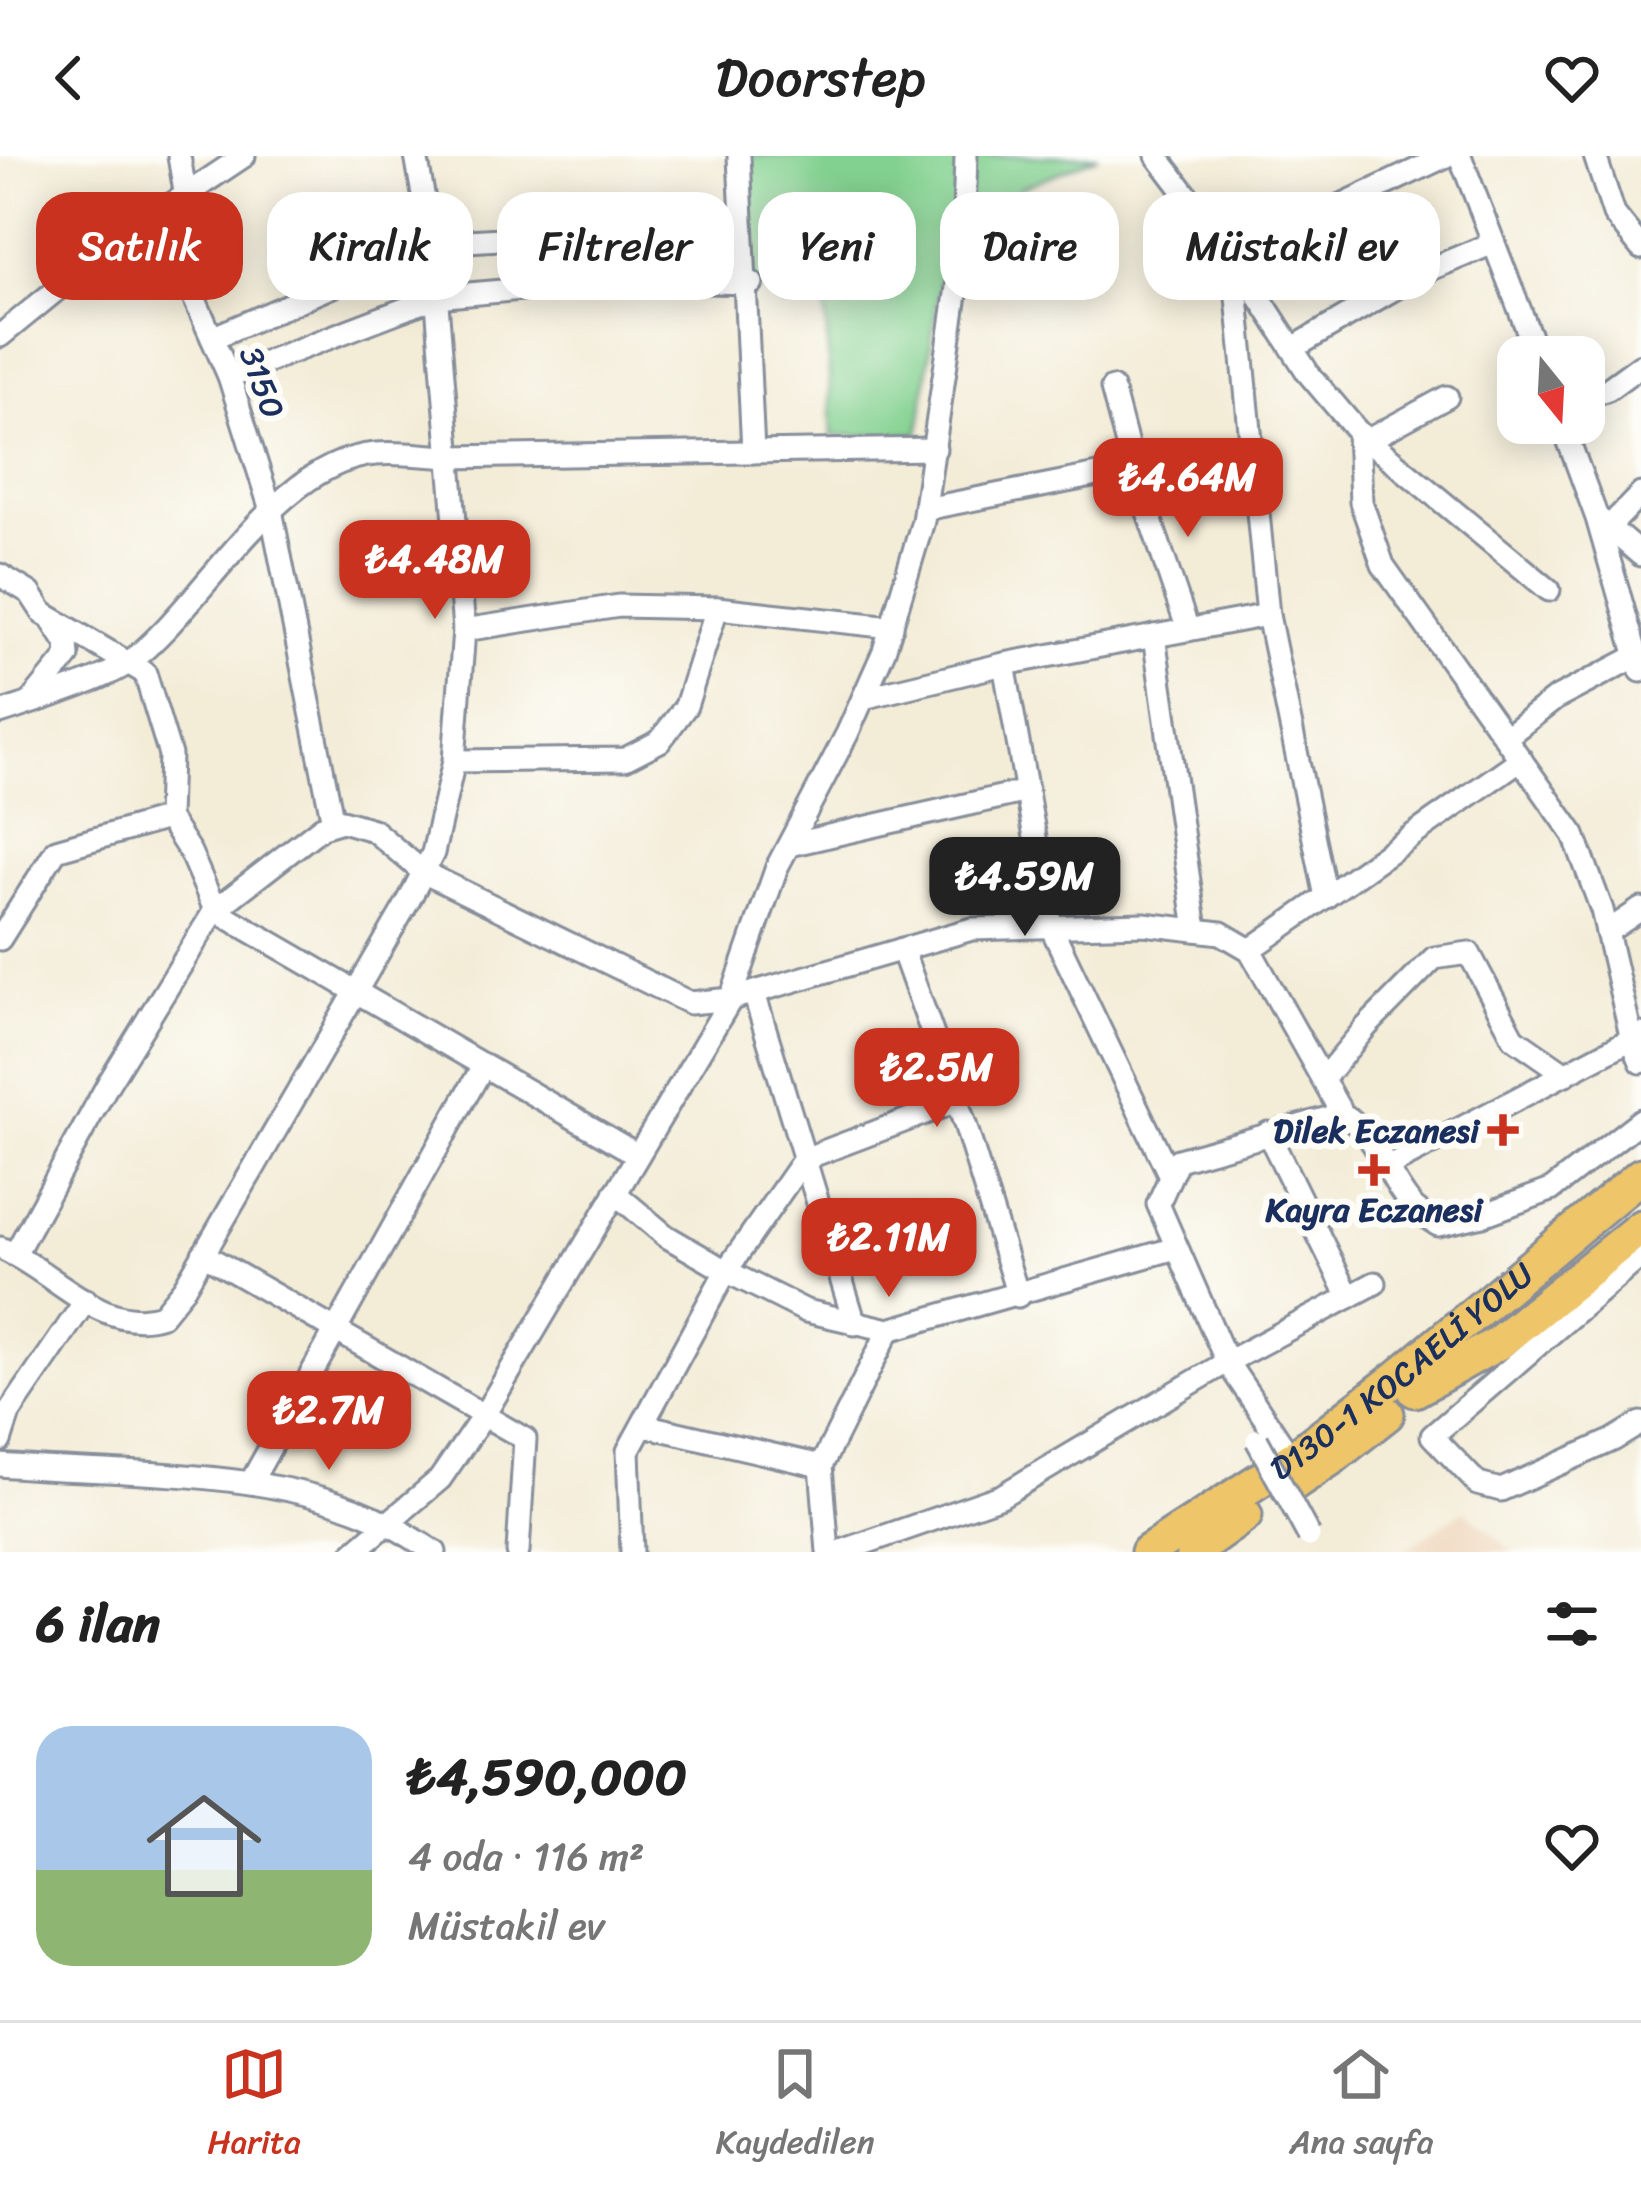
<!DOCTYPE html>
<html lang="tr">
<head>
<meta charset="utf-8">
<style>
	:root { --surface:#fff; --page:#f6f6f6; --text:#222; --muted:#767676; --line:#e0e0e0; --accent:#c8321e }
	body { margin:0; font-family:Sriracha,sans-serif; background:var(--page); color:var(--text); height:100vh; display:flex; flex-direction:column; font-size:45px; white-space:nowrap }
	* { box-sizing:border-box; margin:0 }
	p { font-size:39px; color:var(--muted) }
	.icon { flex:none; width:66px; height:66px; fill:none; stroke:currentColor; stroke-width:2; stroke-linecap:round; stroke-linejoin:round }
	.map { position:relative; height:1396px; overflow:hidden }
	.panel { display:flex; flex-direction:column; background:var(--surface); flex:1 }
	.panel>* { flex:none }
	.hud { position:absolute; left:36px; top:36px; width:1569px; height:108px; display:flex; gap:24px }
	.needle { width:78px; rotate:162deg }
	.tools { position:absolute; left:1497px; top:180px; display:grid; gap:24px }
	.tools a { display:grid; place-items:center; width:108px; height:108px; border-radius:24px; background:var(--surface); box-shadow:0 6px 30px #0003; font-size:60px }
	.price { position:absolute; translate:-50% -102px; padding:0 27px; border-radius:24px; background:var(--accent); color:#fff; font-size:39px; line-height:78px; filter:drop-shadow(0 3px 6px #0008) }
	.price::after { content:''; position:absolute; left:50%; top:72px; width:36px; height:27px; margin-left:-18px; background:inherit; clip-path:polygon(0 0,100% 0,50% 100%) }
	.price.on { background:#222; color:#fff }
	ul { padding:0; list-style:none }
	li { display:flex; align-items:center; gap:36px; height:300px; padding:0 36px }
	li+li { border-top:3px solid var(--line) }
	li span { display:grid; place-items:center; flex:none; width:336px; height:240px; border-radius:36px; color:#555 }
	li>.icon { margin-inline-start:auto }
	span .icon { width:144px; height:144px; fill:#fffc; stroke-width:1 }
	li b { font-size:51px }
	h2 { display:flex; justify-content:space-between; align-items:center; height:144px; padding:0 36px; font-size:51px }
	.pill { padding:0 42px; border-radius:36px; background:var(--surface); box-shadow:0 6px 30px #0003; font-size:42px; line-height:108px }
	.pill.on { background:var(--accent); color:#fff }
	header { display:flex; justify-content:space-between; align-items:center; height:156px; padding:0 36px; background:var(--surface); font-size:54px; font-weight:600 }
	.tabs { display:flex; justify-content:space-around; align-items:center; height:168px; border-top:3px solid var(--line); background:var(--surface); font-size:33px; color:var(--muted) }
	.tabs a { display:grid; justify-items:center; gap:6px }
	.tabs .on { color:var(--accent) }
	.map>svg:first-child { display:block }
	.built { fill:#efd6bb }
	.green { fill:#83d190; stroke:#4f8077; stroke-width:3 }
	.lines { fill:none; stroke-linecap:round; stroke-linejoin:round }
	.minor-casing { stroke:#878e9a; stroke-width:27 }
	.highway-casing { stroke:#878e9a; stroke-width:39 }
	.minor { stroke:#fff; stroke-width:21 }
	.highway { stroke:#eec569; stroke-width:33 }
	.minor-bridge-casing { stroke:#878e9a; stroke-width:27; stroke-linecap:butt }
	.minor-bridge { stroke:#fff; stroke-width:21 }
	.poi-dot { fill:#c8321e; stroke:#fdfcf7; stroke-width:4.5 }
	.labels { text-anchor:middle; stroke-width:12; stroke-linejoin:round; paint-order:stroke }
	.street-label { font-size:33px; fill:#1b2f5e; stroke:#fdfcf7 }
	.poi-label { font-size:33px; font-weight:bold; fill:#1b2f5e; stroke:#fdfcf7; text-anchor:end }
</style>
</head>
<body>
<header><svg class="icon" aria-label="back" viewBox="0 0 24 24"><path d="M15 5l-7 7 7 7"/></svg>Doorstep<svg class="icon" aria-label="heart" viewBox="0 0 24 24"><path d="M12 20l-8-8c-3-5 5-10 8-4 3-6 11-1 8 4z"/></svg></header>
<div class="map">
<svg width="1641" height="1396" viewBox="0 0 1641 1396">
	<rect width="100%" height="100%" fill="#fdfcf7"/>
	<filter id="ink" filterUnits="userSpaceOnUse"><feTurbulence type="fractalNoise" baseFrequency=".00833" numOctaves="2"/><feDisplacementMap in="SourceGraphic" scale="24" xChannelSelector="R" yChannelSelector="G"/><feConvolveMatrix kernelMatrix="1 2 1 2 8 2 1 2 1" color-interpolation-filters="sRGB"/></filter>
	<filter id="wash" filterUnits="userSpaceOnUse"><feTurbulence type="fractalNoise" baseFrequency=".004" numOctaves="4" result="noise"/><feDisplacementMap in="SourceGraphic" scale="48" xChannelSelector="R" yChannelSelector="G"/><feGaussianBlur stdDeviation="2.7" result="paint"/><feColorMatrix in="noise" values="0 0 0 0 0 0 0 0 0 0 0 0 0 0 0 0 0 1.4 0 .05"/><feComposite in="paint" operator="in"/></filter>
	<g filter="url(#wash)">
		<rect width="100%" height="100%" fill="#f3ecd7"/>
		<path class="built" d="M1464,1354l49,42h-110z"/>
		<path class="green" d="M742,0h357l-80,33 -25,58 -54,31 -21,156 -87,2 -7,-145 -79,-3z"/>
	</g>
	<g filter="url(#ink)">
		<g class="lines">
			<g class="minor-casing">
				<g id="minor">
					<path d="M179,0l6,36"/>
					<path d="M739,0l14,296"/>
					<path d="M1157,0l76,100 75,117 50,59 191,158"/>
					<path d="M1460,0l78,201"/>
					<path d="M1595,0l19,58 27,34"/>
					<path d="M156,57l73,163 42,134 62,313"/>
					<path d="M0,180l115,-94 129,-86"/>
					<path d="M212,182l220,-95 310,-18"/>
					<path d="M1295,191l126,-74 72,-30"/>
					<path d="M229,220l207,-79 184,-17 132,3"/>
					<path d="M1584,242l24,-9 33,-24"/>
					<path d="M1562,267l35,95 44,153"/>
					<path d="M1358,276l3,70 22,63 191,270 28,75 30,130 9,22"/>
					<path d="M1368,284l79,-43"/>
					<path d="M1133,312l55,162"/>
					<path d="M925,353l208,-41 -21,-80"/>
					<path d="M1598,362l43,37"/>
					<path d="M1602,378l39,-40"/>
					<path d="M0,419l30,18 13,20 102,60 25,82 -2,63 22,34 25,58 423,245"/>
					<path d="M464,474l155,-24 98,2 175,19"/>
					<path d="M1154,480l42,294"/>
					<path d="M1004,508l47,263 118,247"/>
					<path d="M863,542l141,-34 264,-49"/>
					<path d="M33,543l35,-43 -1,-12 -14,-22"/>
					<path d="M0,557c30,-10 105,-33 128,-50 77,-57 146,-201 248,-209 24,-2 50,2 74,3l485,-8"/>
					<path d="M1506,581l49,-38 82,-43"/>
					<path d="M454,605l171,-2 35,-18 26,-35 31,-98"/>
					<path d="M789,689l238,-54"/>
					<path d="M1326,741l-58,-282 -35,-359 213,-100"/>
					<path d="M1607,776l34,-23"/>
					<path d="M0,783l56,-89 112,-32"/>
					<path d="M902,793l63,175 53,172"/>
					<path d="M1250,794l271,-191"/>
					<path d="M754,837l101,331"/>
					<path d="M1323,923l43,-52 68,-69 35,-5 45,85 52,36"/>
					<path d="M1268,977l81,164"/>
					<path d="M1389,1010l252,-132"/>
					<path d="M615,1037l51,43 60,35 80,40 83,19 287,-82"/>
					<path d="M0,1092c52,21 102,87 162,67l22,-27 225,-388 24,-47 21,-92 10,-131 -32,-387 -16,-87"/>
					<path d="M15,1098l93,-170 107,-174 107,-83 20,-6 31,9 50,42 267,131 41,-4 241,-70 172,-5 77,9 29,17 92,164"/>
					<path d="M203,1098l322,185 -7,113"/>
					<path d="M1641,1100l-209,180 46,48 23,6 112,-50 28,-17"/>
					<path d="M643,1269l178,41"/>
					<path d="M0,1285l9,-28 77,-113"/>
					<path d="M1292,1303l-65,-97 -69,-158 20,-44 164,-46c38,21 44,64 72,94 7,6 17,12 24,17l45,-10 68,-25 90,-70"/>
					<path d="M0,1309c124,11 275,1 388,59 16,8 32,19 47,28"/>
					<path d="M251,1326l232,-416"/>
					<path d="M354,1396l86,-73 44,-64 247,-416 46,-132 70,-133 37,-83 39,-130 40,-275 3,-90"/>
					<path d="M632,1396l-4,-101 98,-180 78,-112 153,-58"/>
					<path d="M828,1396l-7,-86 68,-136"/>
					<path d="M839,1396l162,-56 226,-134 148,-79"/>
				</g>
			</g>
			<g class="highway-casing">
				<g id="highway">
					<path d="M1415,1234l83,-47 143,-116"/>
					<path d="M1288,1331l45,-30 54,-43"/>
					<path id="s1" d="M1148,1396l144,-93 106,-82 243,-202"/>
					<path d="M1193,1396l52,-37"/>
				</g>
			</g>
			<use href="#minor" class="minor"/>
			<use href="#highway" class="highway"/>
			<g class="minor-bridge-casing">
				<path id="minor-bridge" d="M1257,1284l52,96"/>
			</g>
			<use href="#minor-bridge" class="minor-bridge"/>
		</g>
	</g>
	<g class="poi-dot">
		<path d="M1497 956h12v12h12v12h-12v12h-12v-12h-12v-12h12z"/>
		<path d="M1368 996h12v12h12v12h-12v12h-12v-12h-12v-12h12z"/>
	</g>
	<g class="labels">
		<g class="street-label">
			<text transform="translate(263 226) rotate(70)" y="12">3150</text>
			<text dy="12" stroke="none"><textPath href="#s1" startOffset="312">D130-1 KOCAELİ YOLU</textPath></text>
		</g>
		<g class="poi-label">
			<text x="1479" y="986">Dilek Eczanesi</text>
			<text x="1374" y="1065" text-anchor="middle">Kayra Eczanesi</text>
		</g>
	</g>
</svg>
<div class="tools">
<a><svg class="needle" viewBox="-14 -14 28 28"><path d="M0-13l5 13h-10z" fill="#e53935"/><path d="M0 13l5-13h-10z" fill="#767676"/></svg></a>
</div>
<b class="price" style="left:1188px;top:384px">₺4.64M</b>
<b class="price" style="left:435px;top:466px">₺4.48M</b>
<b class="price on" style="left:1025px;top:783px">₺4.59M</b>
<b class="price" style="left:937px;top:974px">₺2.5M</b>
<b class="price" style="left:889px;top:1144px">₺2.11M</b>
<b class="price" style="left:329px;top:1317px">₺2.7M</b>
<div class="hud">
<a class="pill on">Satılık</a>
<a class="pill">Kiralık</a>
<a class="pill">Filtreler</a>
<a class="pill">Yeni</a>
<a class="pill">Daire</a>
<a class="pill">Müstakil ev</a>
</div>
</div>
<section class="panel">
<h2>6 ilan<svg class="icon" aria-label="filters" viewBox="0 0 24 24"><path d="M4 7h16M4 17h16"/><circle cx="9" cy="7" r="2"/><circle cx="15" cy="17" r="2"/></svg></h2>
<ul>
<li><span style="background:linear-gradient(#a9c7e8 60%,#8fb573 0)"><svg class="icon" aria-label="home" viewBox="0 0 24 24"><path d="M3 11l9-7 9 7M6 9v11h12V9"/></svg></span><div><b>₺4,590,000</b><p>4 oda · 116 m²</p><p>Müstakil ev</p></div><svg class="icon" aria-label="heart" viewBox="0 0 24 24"><path d="M12 20l-8-8c-3-5 5-10 8-4 3-6 11-1 8 4z"/></svg></li>
</ul>
</section>
<nav class="tabs">
<a class="on"><svg class="icon" aria-label="map" viewBox="0 0 24 24"><path d="M3 6l6-2 6 2 6-2v14l-6 2-6-2-6 2zM9 4v14M15 6v14"/></svg>Harita</a>
<a><svg class="icon" aria-label="saved" viewBox="0 0 24 24"><path d="M7 4h10v16l-5-4-5 4z"/></svg>Kaydedilen</a>
<a><svg class="icon" aria-label="home" viewBox="0 0 24 24"><path d="M3 11l9-7 9 7M6 9v11h12V9"/></svg>Ana sayfa</a>
</nav>
</body>
</html>
